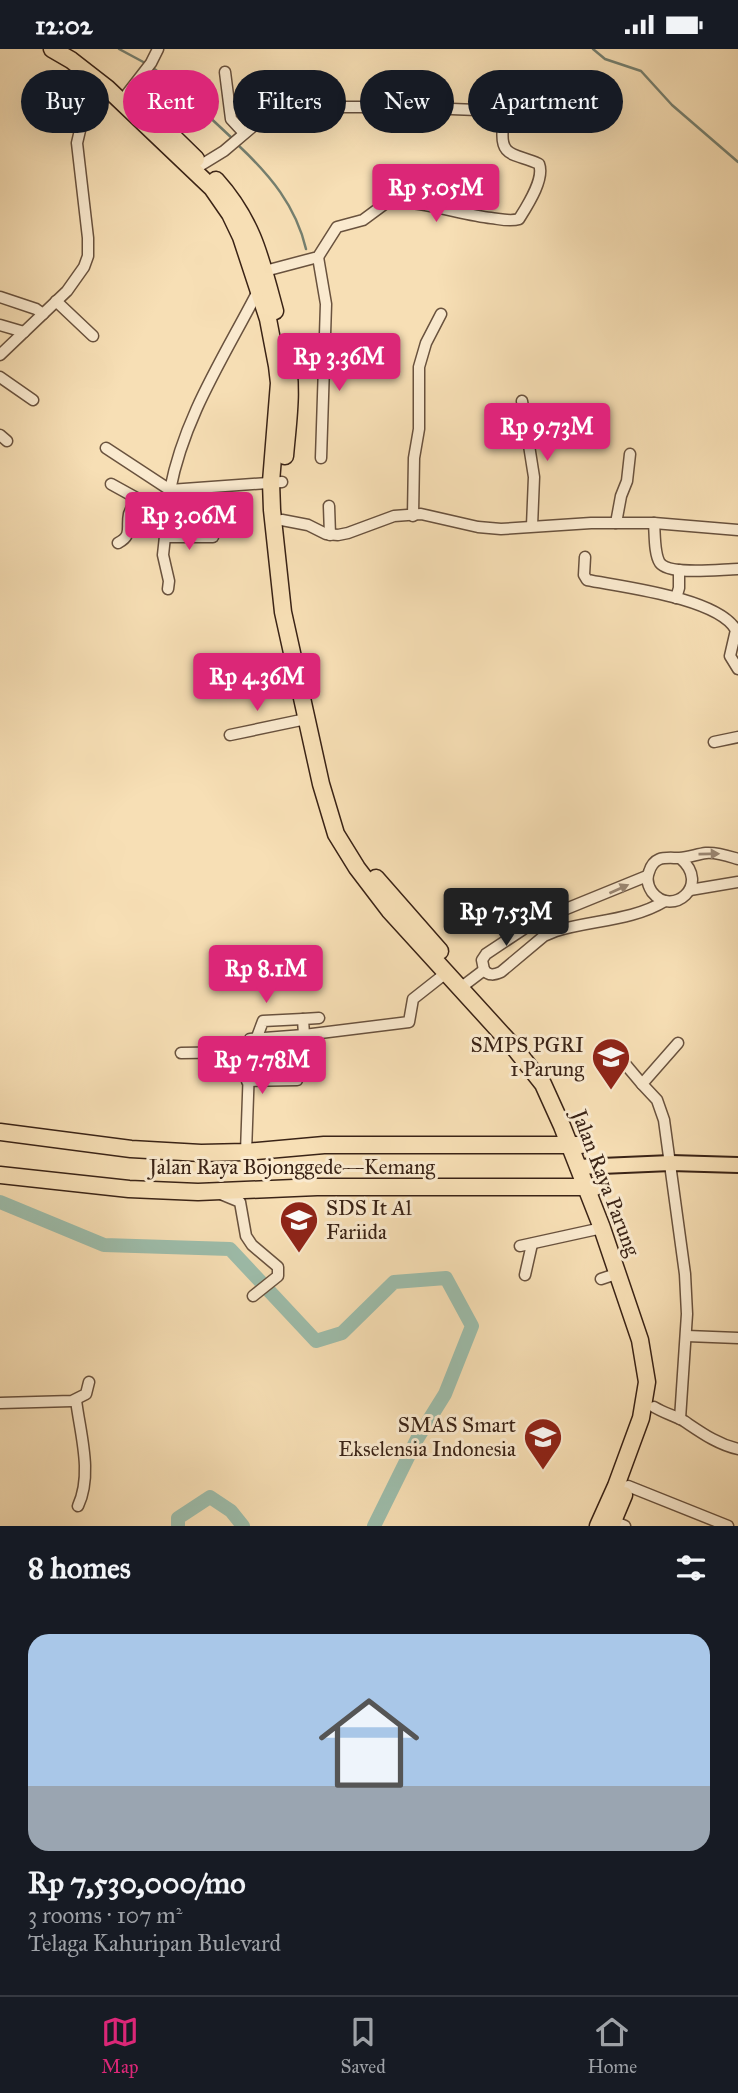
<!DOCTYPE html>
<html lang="en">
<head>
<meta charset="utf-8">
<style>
	:root { --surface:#171b24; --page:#242831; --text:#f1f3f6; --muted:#9ea1a6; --line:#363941; --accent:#db2777 }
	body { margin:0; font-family:"IM FELL Great Primer",serif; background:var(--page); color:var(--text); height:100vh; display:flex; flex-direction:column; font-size:26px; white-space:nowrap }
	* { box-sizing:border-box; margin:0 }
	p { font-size:23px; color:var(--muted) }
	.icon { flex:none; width:38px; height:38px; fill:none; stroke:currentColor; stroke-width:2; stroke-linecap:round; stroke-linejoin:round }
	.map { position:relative; height:1477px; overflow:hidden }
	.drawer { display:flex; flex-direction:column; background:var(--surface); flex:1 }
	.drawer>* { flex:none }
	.banner { position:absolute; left:21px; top:21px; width:696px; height:63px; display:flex; gap:14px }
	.price { position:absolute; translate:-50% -60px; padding:0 16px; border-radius:7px; background:var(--accent); color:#fff; font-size:23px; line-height:46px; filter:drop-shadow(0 2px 4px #0008) }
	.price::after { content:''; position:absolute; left:50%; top:42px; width:21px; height:16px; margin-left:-10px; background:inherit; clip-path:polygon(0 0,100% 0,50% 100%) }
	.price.current { background:#222; color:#fff }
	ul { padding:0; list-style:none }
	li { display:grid; align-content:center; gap:14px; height:371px; padding:0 28px }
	li span { display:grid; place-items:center; height:217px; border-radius:21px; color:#555 }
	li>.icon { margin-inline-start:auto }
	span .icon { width:126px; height:126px; fill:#fffc; stroke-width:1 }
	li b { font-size:30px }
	h2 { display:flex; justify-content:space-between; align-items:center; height:84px; padding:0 28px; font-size:30px }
	.tag { padding:0 24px; border-radius:32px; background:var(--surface); box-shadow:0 7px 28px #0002; font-size:24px; line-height:63px }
	.tag.current { background:var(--accent); color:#fff }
	.status { display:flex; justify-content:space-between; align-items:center; height:49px; padding:0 35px; background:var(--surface); direction:ltr }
	.status svg { height:19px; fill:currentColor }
	.tab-bar { display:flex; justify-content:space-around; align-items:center; height:98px; border-top:2px solid var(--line); background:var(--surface); font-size:19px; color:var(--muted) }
	.tab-bar a { display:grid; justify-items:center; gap:4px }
	.tab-bar .current { color:var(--accent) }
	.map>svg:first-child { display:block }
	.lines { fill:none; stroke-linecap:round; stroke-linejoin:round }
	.stream { stroke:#757f6f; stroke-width:2.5 }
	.river { stroke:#9dbdab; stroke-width:14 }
	.minor-casing { stroke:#69523e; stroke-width:13 }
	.primary-casing { stroke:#3a2316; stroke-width:18 }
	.trunk-casing { stroke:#3a2316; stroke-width:19 }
	.minor { stroke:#faeacf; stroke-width:10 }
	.primary { stroke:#f7dfb5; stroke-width:14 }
	.trunk { stroke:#f7dfb5; stroke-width:16 }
	.oneway { fill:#9a8672 }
	.labels { text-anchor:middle; stroke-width:6; stroke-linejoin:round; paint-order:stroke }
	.poi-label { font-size:21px; fill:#3a2316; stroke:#faeacf; text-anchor:end }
	.street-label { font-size:21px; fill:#3a2316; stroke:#faeacf }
</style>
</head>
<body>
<div class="status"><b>12:02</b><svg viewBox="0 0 49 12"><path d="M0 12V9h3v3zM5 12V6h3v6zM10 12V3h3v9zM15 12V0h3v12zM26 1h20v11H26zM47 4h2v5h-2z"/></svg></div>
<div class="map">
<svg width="738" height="1477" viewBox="0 0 738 1477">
	<rect width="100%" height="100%" fill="#f7dfb5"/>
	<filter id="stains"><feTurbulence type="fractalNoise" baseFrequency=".00286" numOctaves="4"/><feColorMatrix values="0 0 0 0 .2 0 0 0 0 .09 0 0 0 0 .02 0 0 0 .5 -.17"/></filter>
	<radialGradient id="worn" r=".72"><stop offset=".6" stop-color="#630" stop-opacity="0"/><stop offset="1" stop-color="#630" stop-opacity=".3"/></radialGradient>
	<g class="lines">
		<g class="stream">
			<path d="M119,0l28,15"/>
			<path d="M593,0l12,10 36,12 31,34 66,57"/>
			<path d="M153,19l18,13 63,59"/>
			<path d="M238,96c32,30 58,61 68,104"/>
		</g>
		<g class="river">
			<path d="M0,1153l104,43 126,4 86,92 26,-8 52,-51 52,-4 26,48 -27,68 -28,45 -43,87"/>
			<path d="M178,1477v-8l32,-21 21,14 12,15"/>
		</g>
		<g class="minor-casing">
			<g id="minor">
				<path d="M225,23l6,47 13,14"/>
				<path d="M127,45l24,-31 7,-14"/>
				<path d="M193,121l31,-19 33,-28 50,-3 31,-13h62l103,4"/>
				<path d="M318,208l8,47 -5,154"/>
				<path d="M265,222l53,-14 19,-30 26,-7 23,-17c28,-5 75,12 105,15 9,1 19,4 28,1 8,-13 26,-40 20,-55 -23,-11 -40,-5 -36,-37"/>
				<path d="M0,248l36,12 7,5"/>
				<path d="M56,252l37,35"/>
				<path d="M0,276l24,7"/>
				<path d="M0,306l67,-64 17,-24 4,-11v-18l-11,-95 4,-17 26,-38"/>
				<path d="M0,328l33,23"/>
				<path d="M522,352l12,76 -2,49"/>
				<path d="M0,386l7,6"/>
				<path d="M106,399l64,42c14,-73 54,-133 88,-199"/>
				<path d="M111,435l29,16 30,1"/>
				<path d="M329,457l1,29"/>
				<path d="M413,467l1,-58 5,-29v-62l7,-24 15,-29"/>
				<path d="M282,471l26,5 18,9 12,1 10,-2 46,-17 27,-2 57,13 23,2 90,-6h63l84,7"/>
				<path d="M616,474l5,-27 6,-15 3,-27"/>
				<path d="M654,474c1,11 0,31 6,40 10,13 62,6 78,6"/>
				<path d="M166,488h47"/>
				<path d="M118,494c15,-8 8,-15 11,-29 2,-5 5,-11 6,-16"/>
				<path d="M585,508l-1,18 3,5c36,7 131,18 149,50l-6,26 8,13"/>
				<path d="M168,540l1,-8 -6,-26 7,-65 112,-8"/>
				<path d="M676,549l3,-10v-18"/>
				<path d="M230,686l76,-16"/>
				<path d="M714,693l24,-5"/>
				<path d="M680,809c32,27 -8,60 -28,34 -4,-6 -6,-13 -3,-20 5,-17 17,-14 30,-14 9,0 18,-4 27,-5 11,-1 22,3 32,6"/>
				<path d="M690,841l48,-8"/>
				<path d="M484,921c5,6 10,5 17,2l43,-36 12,-5c36,-11 76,-10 109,-30"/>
				<path d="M484,921l-2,-10 4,-6 48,-32 113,-46"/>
				<path d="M459,940l25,-19"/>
				<path d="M304,986l-1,-16 16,-1"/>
				<path d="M257,988l6,-16 40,-2"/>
				<path d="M678,994l-36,41 15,16 7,20 21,154 2,40 -7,105"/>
				<path d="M610,997l32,38"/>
				<path d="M181,1004l67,-1"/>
				<path d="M247,1032l50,-1 3,-10 -4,-34"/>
				<path d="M246,1103l4,-113 54,-4 105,-13 4,-23 33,-26"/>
				<path d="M223,1146l17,7 6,34 6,9 26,22v9l-25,20"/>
				<path d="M520,1197l82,-18"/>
				<path d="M525,1226l7,-31"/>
				<path d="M601,1230l18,-6"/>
				<path d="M687,1287l51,2"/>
				<path d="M76,1351c4,33 17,74 2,106"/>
				<path d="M0,1354l72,-2 14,-7 3,-12"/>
				<path d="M654,1358c10,6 21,9 30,14 18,12 33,23 54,28"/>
				<path d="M628,1437l100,40"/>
				<path d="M609,1470l16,7"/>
			</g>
		</g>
		<g class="primary-casing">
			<path id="primary" d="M578,1118l93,-4 67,2"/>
		</g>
		<g class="trunk-casing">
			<g id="trunk">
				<path d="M52,0l19,11 36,28 105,100 18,26 11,23 27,82 9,47 2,17 -8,99 1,28 11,102 38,172 15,50 21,34 32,42 123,135 31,39 19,42 40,102 38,112 7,42 -6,36 -25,68 -18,40"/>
				<path d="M152,67l44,43"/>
				<path d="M216,131c37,41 45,79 59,131"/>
				<path d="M285,301c9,36 3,70 0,106"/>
				<path d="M376,829l64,73"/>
				<path d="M0,1083l131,17 70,4 45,-1 78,-7h257"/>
				<path d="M0,1126l129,14 69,3 119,-5h278"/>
				<path d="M611,1477l13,-31"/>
			</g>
		</g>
		<use href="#minor" class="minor"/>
		<use href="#primary" class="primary"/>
		<use href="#trunk" class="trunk"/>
	</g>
	<defs><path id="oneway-solid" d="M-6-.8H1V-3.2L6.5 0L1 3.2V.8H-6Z" transform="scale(1.75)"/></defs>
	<g class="oneway">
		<use href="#oneway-solid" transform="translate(709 805) rotate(-1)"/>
		<use href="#oneway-solid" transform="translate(619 840) rotate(-24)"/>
	</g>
	<defs>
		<g id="school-pin" transform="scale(2.0125)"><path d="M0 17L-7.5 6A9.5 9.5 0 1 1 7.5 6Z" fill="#8f2418" stroke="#faeacf"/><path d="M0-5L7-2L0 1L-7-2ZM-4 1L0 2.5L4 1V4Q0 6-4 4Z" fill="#fff"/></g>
	</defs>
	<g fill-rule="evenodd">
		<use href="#school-pin" x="611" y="1008"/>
		<use href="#school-pin" x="299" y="1171"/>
		<use href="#school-pin" x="543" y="1388"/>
	</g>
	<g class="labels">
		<g class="poi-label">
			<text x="584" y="1003">SMPS PGRI<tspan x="584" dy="24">1 Parung</tspan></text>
			<text x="326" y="1166" text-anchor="start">SDS It Al<tspan x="326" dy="24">Fariida</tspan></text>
			<text x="516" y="1383">SMAS Smart<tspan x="516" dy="24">Ekselensia Indonesia</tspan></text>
		</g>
		<g class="street-label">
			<text x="292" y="1125">Jalan Raya Bojonggede—Kemang</text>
			<text transform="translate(606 1134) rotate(69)" y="7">Jalan Raya Parung</text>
		</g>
	</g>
	<rect width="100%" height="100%" filter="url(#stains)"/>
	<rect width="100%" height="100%" fill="url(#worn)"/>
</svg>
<b class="price" style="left:436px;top:175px">Rp 5.05M</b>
<b class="price" style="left:339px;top:344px">Rp 3.36M</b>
<b class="price" style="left:547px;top:414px">Rp 9.73M</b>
<b class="price" style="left:189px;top:503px">Rp 3.06M</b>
<b class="price" style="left:257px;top:664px">Rp 4.36M</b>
<b class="price current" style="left:506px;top:899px">Rp 7.53M</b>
<b class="price" style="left:266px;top:956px">Rp 8.1M</b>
<b class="price" style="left:262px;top:1047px">Rp 7.78M</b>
<div class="banner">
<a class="tag">Buy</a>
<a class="tag current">Rent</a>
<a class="tag">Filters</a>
<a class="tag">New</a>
<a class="tag">Apartment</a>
</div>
</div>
<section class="drawer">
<h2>8 homes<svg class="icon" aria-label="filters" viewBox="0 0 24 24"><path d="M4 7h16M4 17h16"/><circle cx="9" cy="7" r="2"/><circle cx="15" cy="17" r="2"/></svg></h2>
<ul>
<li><span style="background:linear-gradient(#a9c7e8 70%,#9aa5b1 0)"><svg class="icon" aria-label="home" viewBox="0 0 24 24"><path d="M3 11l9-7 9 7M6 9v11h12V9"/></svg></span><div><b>Rp 7,530,000/mo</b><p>3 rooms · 107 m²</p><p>Telaga Kahuripan Bulevard</p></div></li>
</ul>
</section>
<nav class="tab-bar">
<a class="current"><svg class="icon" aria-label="map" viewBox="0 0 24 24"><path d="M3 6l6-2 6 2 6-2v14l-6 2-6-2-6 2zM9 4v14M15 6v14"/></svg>Map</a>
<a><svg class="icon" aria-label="saved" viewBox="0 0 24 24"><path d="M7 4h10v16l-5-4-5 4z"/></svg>Saved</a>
<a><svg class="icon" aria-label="home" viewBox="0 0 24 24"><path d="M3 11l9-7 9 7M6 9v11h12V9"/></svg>Home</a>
</nav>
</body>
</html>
